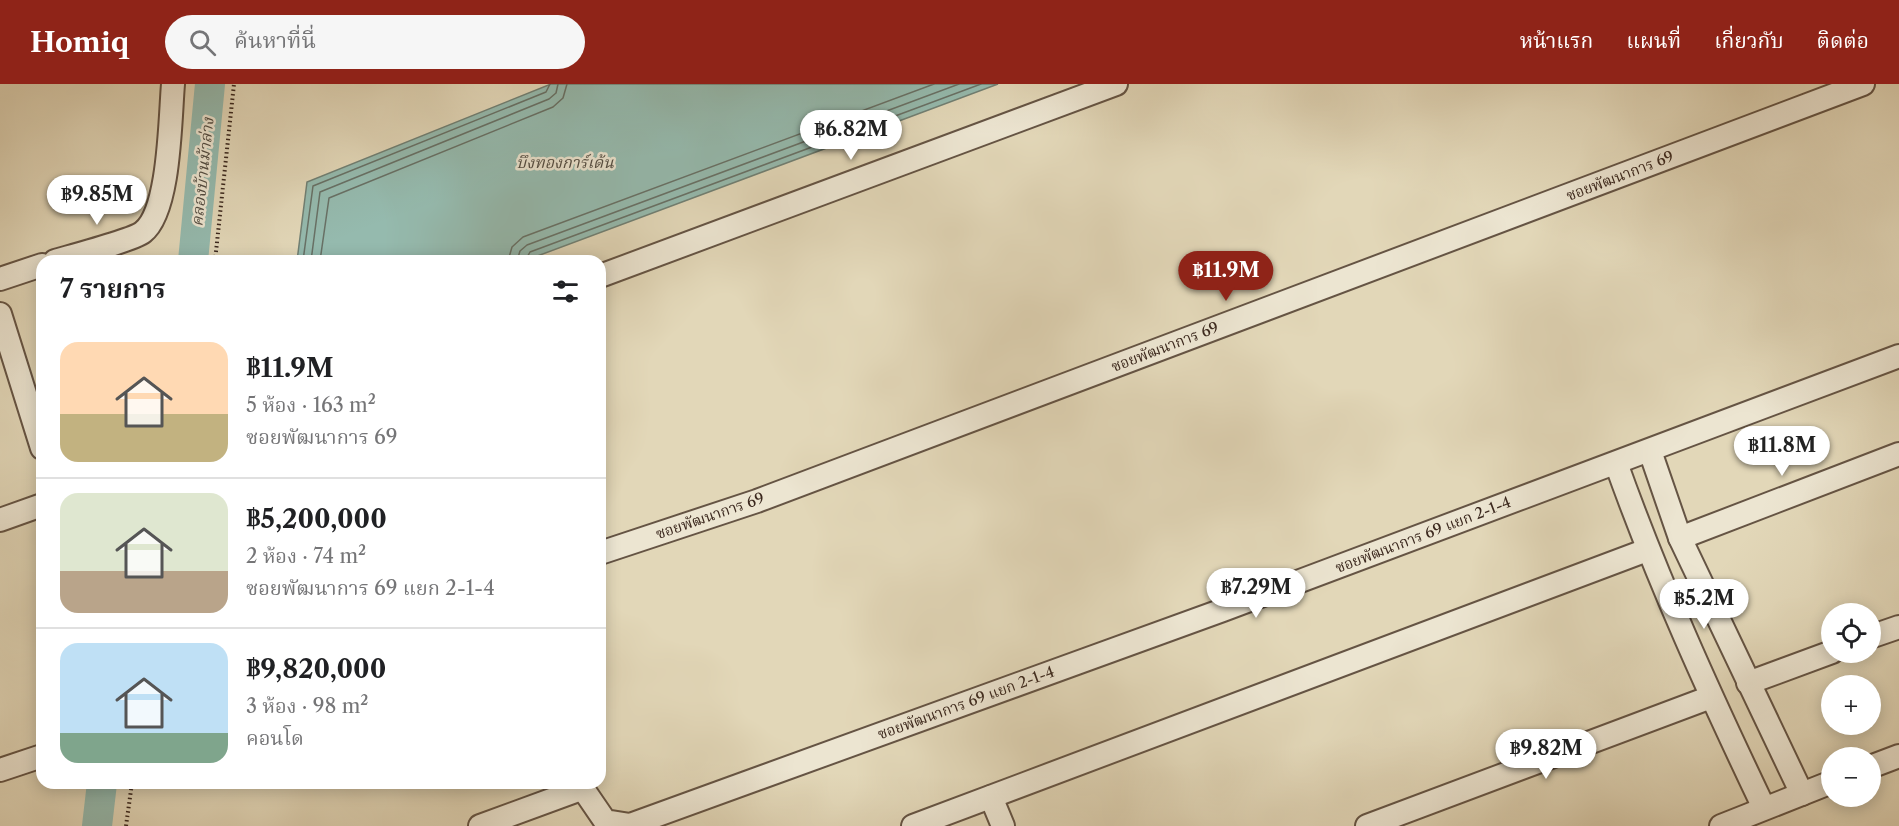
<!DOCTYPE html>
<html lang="th">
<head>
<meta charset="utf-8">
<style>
	:root { --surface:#fff; --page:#f6f6f6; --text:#202124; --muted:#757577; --line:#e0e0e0; --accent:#8f2418 }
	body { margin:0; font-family:"Libre Caslon Text","Noto Serif Thai",serif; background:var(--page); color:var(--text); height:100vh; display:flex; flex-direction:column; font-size:22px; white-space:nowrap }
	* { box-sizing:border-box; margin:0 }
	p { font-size:20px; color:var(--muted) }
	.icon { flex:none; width:33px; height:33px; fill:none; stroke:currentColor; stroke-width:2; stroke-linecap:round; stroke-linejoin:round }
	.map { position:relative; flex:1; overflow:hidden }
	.panel { position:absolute; left:36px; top:171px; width:570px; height:534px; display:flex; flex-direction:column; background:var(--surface); border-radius:18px; box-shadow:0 3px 15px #0003 }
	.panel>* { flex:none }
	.buttons { position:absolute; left:1821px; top:519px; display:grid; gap:12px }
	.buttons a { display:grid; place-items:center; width:60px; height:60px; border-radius:50%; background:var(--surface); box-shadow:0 3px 15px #0003; font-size:30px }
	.price { position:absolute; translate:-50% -51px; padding:0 14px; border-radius:21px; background:#fff; color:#222; font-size:20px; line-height:39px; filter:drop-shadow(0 2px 3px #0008) }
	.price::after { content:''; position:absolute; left:50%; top:36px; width:18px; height:14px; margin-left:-9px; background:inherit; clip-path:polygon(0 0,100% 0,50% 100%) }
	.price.selected { background:var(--accent); color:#fff }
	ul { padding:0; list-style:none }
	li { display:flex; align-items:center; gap:18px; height:150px; padding:0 24px }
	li+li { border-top:2px solid var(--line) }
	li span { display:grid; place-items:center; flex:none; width:168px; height:120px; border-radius:18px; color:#555 }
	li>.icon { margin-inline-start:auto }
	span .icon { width:72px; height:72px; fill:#fffc; stroke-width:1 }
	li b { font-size:26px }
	h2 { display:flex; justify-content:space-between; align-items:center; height:72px; padding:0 24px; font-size:26px }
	header { display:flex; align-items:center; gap:36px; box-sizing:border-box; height:84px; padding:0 30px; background:var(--accent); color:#fff }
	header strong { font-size:28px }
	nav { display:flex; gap:33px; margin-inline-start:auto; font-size:21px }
	.search { width:420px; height:54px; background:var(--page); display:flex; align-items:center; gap:15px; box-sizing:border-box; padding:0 21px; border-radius:33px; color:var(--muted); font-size:22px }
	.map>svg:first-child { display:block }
	.water { fill:#95baae; stroke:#718074; stroke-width:1.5 }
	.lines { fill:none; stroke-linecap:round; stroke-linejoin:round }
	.shore { stroke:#687166; stroke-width:1.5 }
	.canal { stroke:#95baae; stroke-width:30 }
	.street-casing { stroke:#655444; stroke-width:26 }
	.path { stroke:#3b281e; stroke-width:4; stroke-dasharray:1.5 3; stroke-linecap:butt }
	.street { stroke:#ece5d1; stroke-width:22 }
	.labels { text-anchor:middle; stroke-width:5; stroke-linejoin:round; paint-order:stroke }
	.street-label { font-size:15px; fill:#3b281e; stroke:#ece5d1 }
	.water-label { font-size:16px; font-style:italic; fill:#524c42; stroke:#ece5d1 }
</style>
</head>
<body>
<header>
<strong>Homiq</strong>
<div class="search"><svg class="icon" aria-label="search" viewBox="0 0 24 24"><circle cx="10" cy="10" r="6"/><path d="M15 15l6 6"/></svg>ค้นหาที่นี่</div>
<nav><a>หน้าแรก</a><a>แผนที่</a><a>เกี่ยวกับ</a><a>ติดต่อ</a></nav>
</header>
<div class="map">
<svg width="1899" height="742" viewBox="0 0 1899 742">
	<rect width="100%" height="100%" fill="#e2d7b8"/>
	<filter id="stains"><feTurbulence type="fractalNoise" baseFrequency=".00333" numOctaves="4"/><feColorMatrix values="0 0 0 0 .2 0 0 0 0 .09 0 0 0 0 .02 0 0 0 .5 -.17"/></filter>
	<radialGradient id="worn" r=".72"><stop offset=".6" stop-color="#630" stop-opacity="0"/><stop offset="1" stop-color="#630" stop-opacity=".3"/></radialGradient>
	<path class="water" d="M551,0h447l-474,177h-227l10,-79z"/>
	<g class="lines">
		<g class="shore">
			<path d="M303,177l10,-75 233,-94 4,-8"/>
			<path d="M311,177l9,-69 229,-93 7,-6 2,-9"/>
			<path d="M320,177l9,-63 224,-91 10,-9 4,-14"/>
			<path d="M508,177l4,-14 11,-10 411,-153"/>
			<path d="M517,177l3,-10 7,-6 432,-161"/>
			<path d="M525,177l5,-9 451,-168"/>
		</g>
		<g class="canal">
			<path d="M193,177l17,-177"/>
			<path d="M97,742l5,-43"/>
		</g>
		<g class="street-casing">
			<g id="street">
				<path d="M55,177c17,-5 78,-21 88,-29 27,-21 27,-114 30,-148"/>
				<path d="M600,192l516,-192"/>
				<path d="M0,195l42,-14"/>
				<path d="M0,230l42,134"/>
				<path d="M1650,367l30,87 122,256"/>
				<path d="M1616,379c42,118 94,232 148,345"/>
				<path d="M0,436l42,-15"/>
				<path d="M1680,454l219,-84"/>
				<path d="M600,469l157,-52 1106,-417"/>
				<path d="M1870,553l29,-10"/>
				<path d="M1748,599l84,-31"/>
				<path d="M1870,683l29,-11"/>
				<path d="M0,686l42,-14"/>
				<path d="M579,699l26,38 25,4 593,-215 676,-254"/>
				<path d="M991,713l12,29"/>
				<path d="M480,742l101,-37"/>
				<path d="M913,742l734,-276"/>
				<path d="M1367,742l344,-129"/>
				<path d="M1721,742l111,-44"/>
			</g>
		</g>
		<g class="path">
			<path d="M215,177l19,-177"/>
			<path d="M126,742l6,-43"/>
		</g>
		<use href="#street" class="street"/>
	</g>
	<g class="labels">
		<g class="street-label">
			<text transform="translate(1620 92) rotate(-21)" y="5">ซอยพัฒนาการ 69</text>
			<text transform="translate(1165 263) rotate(-21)" y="5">ซอยพัฒนาการ 69</text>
			<text transform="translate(710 432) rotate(-19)" y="5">ซอยพัฒนาการ 69</text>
			<text transform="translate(1423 451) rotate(-21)" y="5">ซอยพัฒนาการ 69 แยก 2-1-4</text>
			<text transform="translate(966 619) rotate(-20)" y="5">ซอยพัฒนาการ 69 แยก 2-1-4</text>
		</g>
		<g class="water-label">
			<text x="565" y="84">บึงทองการ์เด้น</text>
			<text transform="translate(202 88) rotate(-84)" y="6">คลองบ้านม้าล่าง</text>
		</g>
	</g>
	<rect width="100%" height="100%" filter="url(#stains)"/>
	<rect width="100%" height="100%" fill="url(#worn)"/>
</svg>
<div class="buttons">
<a><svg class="icon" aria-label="locate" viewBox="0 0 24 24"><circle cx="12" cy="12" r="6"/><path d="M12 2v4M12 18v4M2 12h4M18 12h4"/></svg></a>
<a>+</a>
<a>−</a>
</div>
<b class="price" style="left:851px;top:77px">฿6.82M</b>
<b class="price" style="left:97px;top:142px">฿9.85M</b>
<b class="price selected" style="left:1226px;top:218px">฿11.9M</b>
<b class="price" style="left:1782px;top:393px">฿11.8M</b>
<b class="price" style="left:1256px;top:535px">฿7.29M</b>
<b class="price" style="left:1704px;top:546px">฿5.2M</b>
<b class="price" style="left:1546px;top:696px">฿9.82M</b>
<section class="panel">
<h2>7 รายการ<svg class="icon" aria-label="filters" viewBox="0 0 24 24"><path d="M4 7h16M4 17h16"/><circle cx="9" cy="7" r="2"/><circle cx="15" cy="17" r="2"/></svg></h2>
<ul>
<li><span style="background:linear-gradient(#ffd9b3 60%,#c2b280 0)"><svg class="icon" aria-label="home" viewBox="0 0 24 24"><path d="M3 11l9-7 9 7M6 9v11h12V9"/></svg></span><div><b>฿11.9M</b><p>5 ห้อง · 163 m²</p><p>ซอยพัฒนาการ 69</p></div></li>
<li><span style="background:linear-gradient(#dfe7d0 65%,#b9a48a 0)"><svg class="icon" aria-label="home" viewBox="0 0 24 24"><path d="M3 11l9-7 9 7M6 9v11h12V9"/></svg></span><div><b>฿5,200,000</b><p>2 ห้อง · 74 m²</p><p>ซอยพัฒนาการ 69 แยก 2-1-4</p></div></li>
<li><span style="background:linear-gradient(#bfe0f5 75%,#7fa58c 0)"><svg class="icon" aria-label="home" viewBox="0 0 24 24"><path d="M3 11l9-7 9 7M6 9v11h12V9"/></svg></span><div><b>฿9,820,000</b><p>3 ห้อง · 98 m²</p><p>คอนโด</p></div></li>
</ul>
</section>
</div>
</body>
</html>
